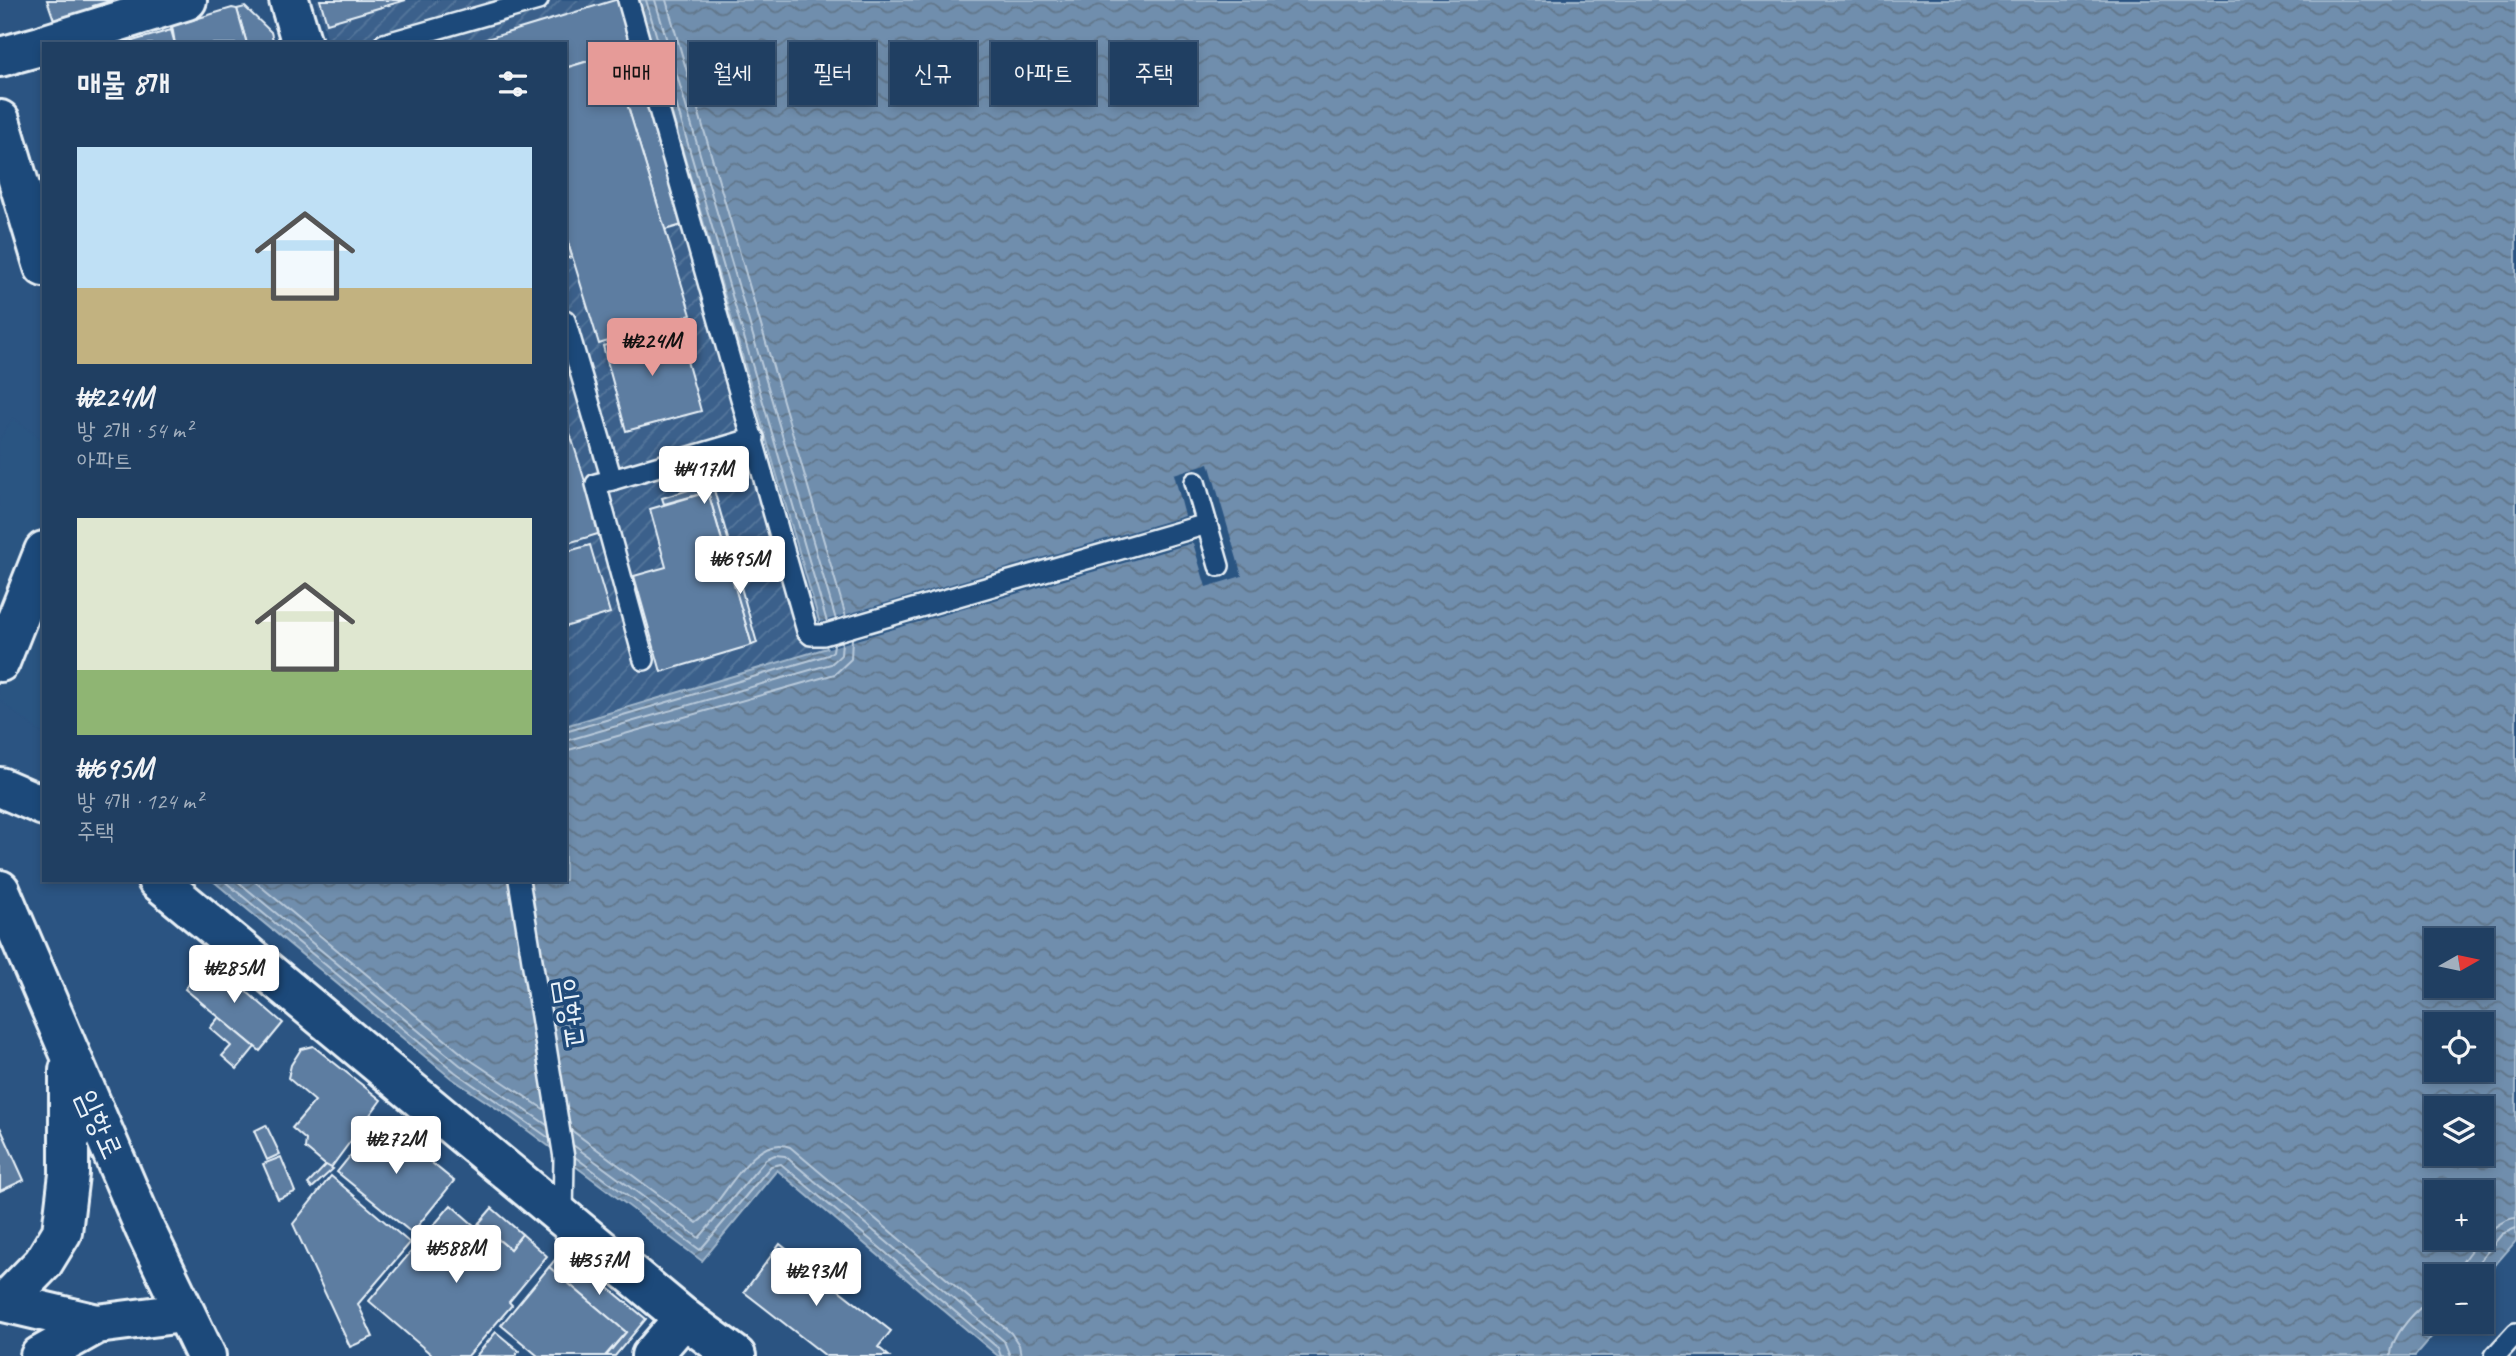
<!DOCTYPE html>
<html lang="ko">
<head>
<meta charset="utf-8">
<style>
	:root { --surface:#203f62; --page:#2d4a6b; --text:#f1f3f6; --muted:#a2afbe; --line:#3d5877; --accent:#e69b98 }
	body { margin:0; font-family:Caveat,"Poor Story",sans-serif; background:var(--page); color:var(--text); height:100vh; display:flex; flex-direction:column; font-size:26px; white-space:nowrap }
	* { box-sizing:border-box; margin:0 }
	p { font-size:23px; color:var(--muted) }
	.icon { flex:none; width:38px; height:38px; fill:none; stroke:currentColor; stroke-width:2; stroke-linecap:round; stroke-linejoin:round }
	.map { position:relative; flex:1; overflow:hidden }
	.side { position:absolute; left:42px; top:42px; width:525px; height:840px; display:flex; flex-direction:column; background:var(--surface); border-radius:0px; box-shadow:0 4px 10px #0003,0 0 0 2px var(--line) }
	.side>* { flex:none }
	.top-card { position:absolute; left:588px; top:42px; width:665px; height:63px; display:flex; gap:14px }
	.needle { width:46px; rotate:81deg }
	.fabs { position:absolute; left:2424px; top:928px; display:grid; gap:14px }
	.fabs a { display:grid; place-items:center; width:70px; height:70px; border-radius:0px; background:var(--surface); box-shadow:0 4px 10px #0003,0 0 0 2px var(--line); font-size:35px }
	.price { position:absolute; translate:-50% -60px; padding:0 16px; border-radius:7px; background:#fff; color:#222; font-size:23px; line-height:46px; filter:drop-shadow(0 2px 4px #0008) }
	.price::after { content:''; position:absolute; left:50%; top:42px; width:21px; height:16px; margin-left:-10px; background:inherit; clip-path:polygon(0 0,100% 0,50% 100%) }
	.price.current { background:var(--accent); color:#111 }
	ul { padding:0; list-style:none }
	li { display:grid; align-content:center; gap:14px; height:371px; padding:0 35px }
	li span { display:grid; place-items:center; height:217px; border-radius:0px; color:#555 }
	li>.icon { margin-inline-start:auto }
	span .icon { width:126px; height:126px; fill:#fffc; stroke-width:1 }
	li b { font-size:30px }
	h2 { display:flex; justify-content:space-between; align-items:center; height:84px; padding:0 35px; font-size:30px }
	.chip { padding:0 24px; border-radius:0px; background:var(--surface); box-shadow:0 4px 10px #0003,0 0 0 2px var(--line); font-size:24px; line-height:63px }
	.chip.current { background:var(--accent); color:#111 }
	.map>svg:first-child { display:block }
	.industrial { fill:url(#industrial-furrows) }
	.water { fill:url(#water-waves); stroke:#a0b6cb; stroke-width:2; fill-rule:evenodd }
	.pier { fill:#2b5482 }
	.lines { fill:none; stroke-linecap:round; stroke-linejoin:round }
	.shore { stroke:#b8c9da; stroke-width:2 }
	.building { fill:#5d7da1; stroke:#e8f1f8; stroke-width:2 }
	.lane-casing { stroke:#e8f1f8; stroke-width:24 }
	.street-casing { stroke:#e8f1f8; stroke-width:44 }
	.secondary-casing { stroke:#e8f1f8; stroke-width:44 }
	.lane { stroke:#1f4a7a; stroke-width:19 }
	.street { stroke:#1f4a7a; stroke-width:38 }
	.secondary { stroke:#1f4a7a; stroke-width:38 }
	.labels { text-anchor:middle; stroke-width:7; stroke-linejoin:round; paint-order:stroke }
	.street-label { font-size:30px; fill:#e8f1f8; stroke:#1f4a7a }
</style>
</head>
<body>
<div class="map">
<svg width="2516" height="1356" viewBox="0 0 2516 1356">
	<defs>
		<pattern id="industrial-furrows" width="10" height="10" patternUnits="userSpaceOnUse" patternTransform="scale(1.75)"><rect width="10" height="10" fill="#3a608b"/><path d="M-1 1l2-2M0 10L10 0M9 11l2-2" fill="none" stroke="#56779c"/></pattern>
		<pattern id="water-waves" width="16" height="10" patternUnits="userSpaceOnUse" patternTransform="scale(1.75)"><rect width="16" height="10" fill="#708ead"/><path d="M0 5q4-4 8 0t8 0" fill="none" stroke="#61768a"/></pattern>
	</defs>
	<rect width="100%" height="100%" fill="#2b5482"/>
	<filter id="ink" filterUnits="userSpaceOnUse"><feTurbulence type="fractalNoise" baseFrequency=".0143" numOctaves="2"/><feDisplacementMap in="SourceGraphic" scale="14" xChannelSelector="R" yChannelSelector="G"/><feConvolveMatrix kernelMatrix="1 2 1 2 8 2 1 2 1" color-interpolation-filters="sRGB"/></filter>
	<g filter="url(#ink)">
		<path class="industrial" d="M316,0h323l189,648 -263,78v-682h-236z"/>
		<path class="water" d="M639,0h1877v1241l-34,39v-4h-46v45h9l-30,35h-1417l-221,-186 -75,91 -191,-143 -60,-40 -239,-198h353v-154l262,-78zM2436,940h46v45h-46zM2436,1024h46v45h-46zM2436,1108h46v45h-46zM2436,1192h46v45h-46z"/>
		<g class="pier">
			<path d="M13,418l31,24v293l-44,-35v-260z"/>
			<path d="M1209,463l33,113 -36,11 -13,-44 -365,105 -8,-26 365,-106 -11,-42z"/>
		</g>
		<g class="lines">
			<g class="shore">
				<path d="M646,0l181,622"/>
				<path d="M655,0l181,620"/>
				<path d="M666,0l180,617"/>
				<path d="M565,732l263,-77 5,-4 1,-7"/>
				<path d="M565,741l266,-77 10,-9 1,-14"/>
				<path d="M565,751l270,-77 16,-15 1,-21"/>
				<path d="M223,880l232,192 94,66"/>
				<path d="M236,880l224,185 87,60"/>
				<path d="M253,880l213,177 79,53"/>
				<path d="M571,1130l126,93c27,-18 54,-91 93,-76l221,186 8,12 2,11"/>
				<path d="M573,1145l126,93 67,-79 9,-4 10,1 219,185 6,15"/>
				<path d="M575,1157l125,93 71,-84 10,-2 217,184 3,8"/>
				<path d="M2456,1276c6,-20 39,-57 60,-58"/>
				<path d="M2467,1276l35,-42 14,-6"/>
				<path d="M2391,1356c0,-21 27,-50 45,-59"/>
			</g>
		</g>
		<g class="building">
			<path d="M47,0h66l-20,6 2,5 -40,12z"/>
			<path d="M320,0h86l-79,23z"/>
			<path d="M615,0h7l67,223 -24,7 -53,-176 -47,14v-24h-95z"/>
			<path d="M245,7l26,25 3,12h-27l-10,-35z"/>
			<path d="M232,8l5,1 10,35h-72l-3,-18z"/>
			<path d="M171,30l4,14h-53z"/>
			<path d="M612,54l79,261 -92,29 -34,-111v-165z"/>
			<path d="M565,233l7,24 -7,2z"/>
			<path d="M677,325l24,86 -75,20 -23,-85z"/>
			<path d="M565,417l36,116 -36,11z"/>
			<path d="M712,483l18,63 -6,1 -16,-55 -44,12 -2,-6z"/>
			<path d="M708,492l44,153 -91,27 -27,-96 32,-9 -16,-58z"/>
			<path d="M590,545l20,68 -45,14v-75z"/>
			<path d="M730,549l27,94 -5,2 -28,-95z"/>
			<path d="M211,957l21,17 -2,3 -21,-18z"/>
			<path d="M209,959l74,64 -23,28 -75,-62z"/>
			<path d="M219,1017l36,30 -18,22 -15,-13 9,-10 -21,-18z"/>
			<path d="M313,1046l68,54 -51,69 -25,-21 1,-8 -14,-12 23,-27 -27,-23 3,-13 10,-16z"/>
			<path d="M379,1120l75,61 -42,52 -75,-61z"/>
			<path d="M266,1125l14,29 -13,6 -13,-29z"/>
			<path d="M0,1127l24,53 -24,11z"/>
			<path d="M281,1157l14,35 -17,7 -15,-35z"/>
			<path d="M326,1165l7,4 -21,19 -4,-4z"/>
			<path d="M331,1176l79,67 -52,61 15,33 -23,10 -57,-123z"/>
			<path d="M451,1205l25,22 3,-4 31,26 12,-15 25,22 -38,46 3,3 -44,51h-35l-64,-55z"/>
			<path d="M492,1208l30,26 -12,15 -31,-26z"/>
			<path d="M780,1244l111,87 -13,16 11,9h-63l-82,-64z"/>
			<path d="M563,1250l83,69 -31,37h-9l20,-24 -77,-65z"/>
			<path d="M549,1267l77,65 -21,24h-67l-37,-31z"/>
			<path d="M496,1332l23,19 -4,5h-39z"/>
		</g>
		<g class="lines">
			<g class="lane-casing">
				<g id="lane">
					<path d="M628,0l179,631 4,4h12l384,-111"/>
					<path d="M384,44l154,-44"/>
					<path d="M565,320l47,160 142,-42"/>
					<path d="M612,480l-16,4 48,176"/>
					<path d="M1195,482l24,84"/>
					<path d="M519,880l45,278 -1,59"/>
					<path d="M2495,1356l21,-23"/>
				</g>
			</g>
			<g class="street-casing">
				<g id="street">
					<path d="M289,0l13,44"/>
					<path d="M46,44l141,-44"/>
					<path d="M0,57l44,-12"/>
					<path d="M0,787l44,19"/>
					<path d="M157,880l527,438 52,38"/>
					<path d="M651,1356l33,-38"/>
				</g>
			</g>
			<g class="secondary-casing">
				<g id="secondary">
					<path d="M0,120l44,147"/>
					<path d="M0,662l44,-111"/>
					<path d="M0,890l145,339 61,127"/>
					<path d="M0,1301l97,23"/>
					<path d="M6,1301l37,-38 19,-31 7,-58v-104"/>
					<path d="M40,1356l57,-32 86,-11"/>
				</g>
			</g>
			<use href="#lane" class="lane"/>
			<use href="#street" class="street"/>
			<use href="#secondary" class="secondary"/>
		</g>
	</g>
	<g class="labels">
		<g class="street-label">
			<text transform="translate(571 1014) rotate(81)" y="10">임항교</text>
			<text transform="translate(100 1124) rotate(66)" y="10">임항로</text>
		</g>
	</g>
</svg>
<div class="fabs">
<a><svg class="needle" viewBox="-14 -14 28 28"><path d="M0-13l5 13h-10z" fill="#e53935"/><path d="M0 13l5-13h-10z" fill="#a2afbe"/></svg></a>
<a><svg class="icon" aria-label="locate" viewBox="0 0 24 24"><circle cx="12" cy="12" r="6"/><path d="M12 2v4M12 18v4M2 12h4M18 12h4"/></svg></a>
<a><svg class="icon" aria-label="layers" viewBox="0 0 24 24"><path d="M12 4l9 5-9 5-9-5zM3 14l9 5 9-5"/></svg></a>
<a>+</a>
<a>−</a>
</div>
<b class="price current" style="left:652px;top:378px">₩224M</b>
<b class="price" style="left:704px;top:506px">₩417M</b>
<b class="price" style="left:740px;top:596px">₩695M</b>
<b class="price" style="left:234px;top:1005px">₩285M</b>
<b class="price" style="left:396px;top:1176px">₩272M</b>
<b class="price" style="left:456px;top:1285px">₩588M</b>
<b class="price" style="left:599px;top:1297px">₩357M</b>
<b class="price" style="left:816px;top:1308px">₩293M</b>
<div class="top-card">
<a class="chip current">매매</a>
<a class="chip">월세</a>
<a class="chip">필터</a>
<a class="chip">신규</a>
<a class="chip">아파트</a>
<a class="chip">주택</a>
</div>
<section class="side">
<h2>매물 8개<svg class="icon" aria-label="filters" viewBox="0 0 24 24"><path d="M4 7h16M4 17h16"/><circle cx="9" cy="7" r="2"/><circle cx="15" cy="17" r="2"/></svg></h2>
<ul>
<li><span style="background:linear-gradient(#bfe0f5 65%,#c2b280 0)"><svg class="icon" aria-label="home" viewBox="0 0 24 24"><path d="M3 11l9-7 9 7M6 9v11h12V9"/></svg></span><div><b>₩224M</b><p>방 2개 · 54 m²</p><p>아파트</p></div></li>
<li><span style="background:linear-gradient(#dfe7d0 70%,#8fb573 0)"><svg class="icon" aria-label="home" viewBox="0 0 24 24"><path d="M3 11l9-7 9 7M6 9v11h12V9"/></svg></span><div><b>₩695M</b><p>방 4개 · 124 m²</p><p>주택</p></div></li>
</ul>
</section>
</div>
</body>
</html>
